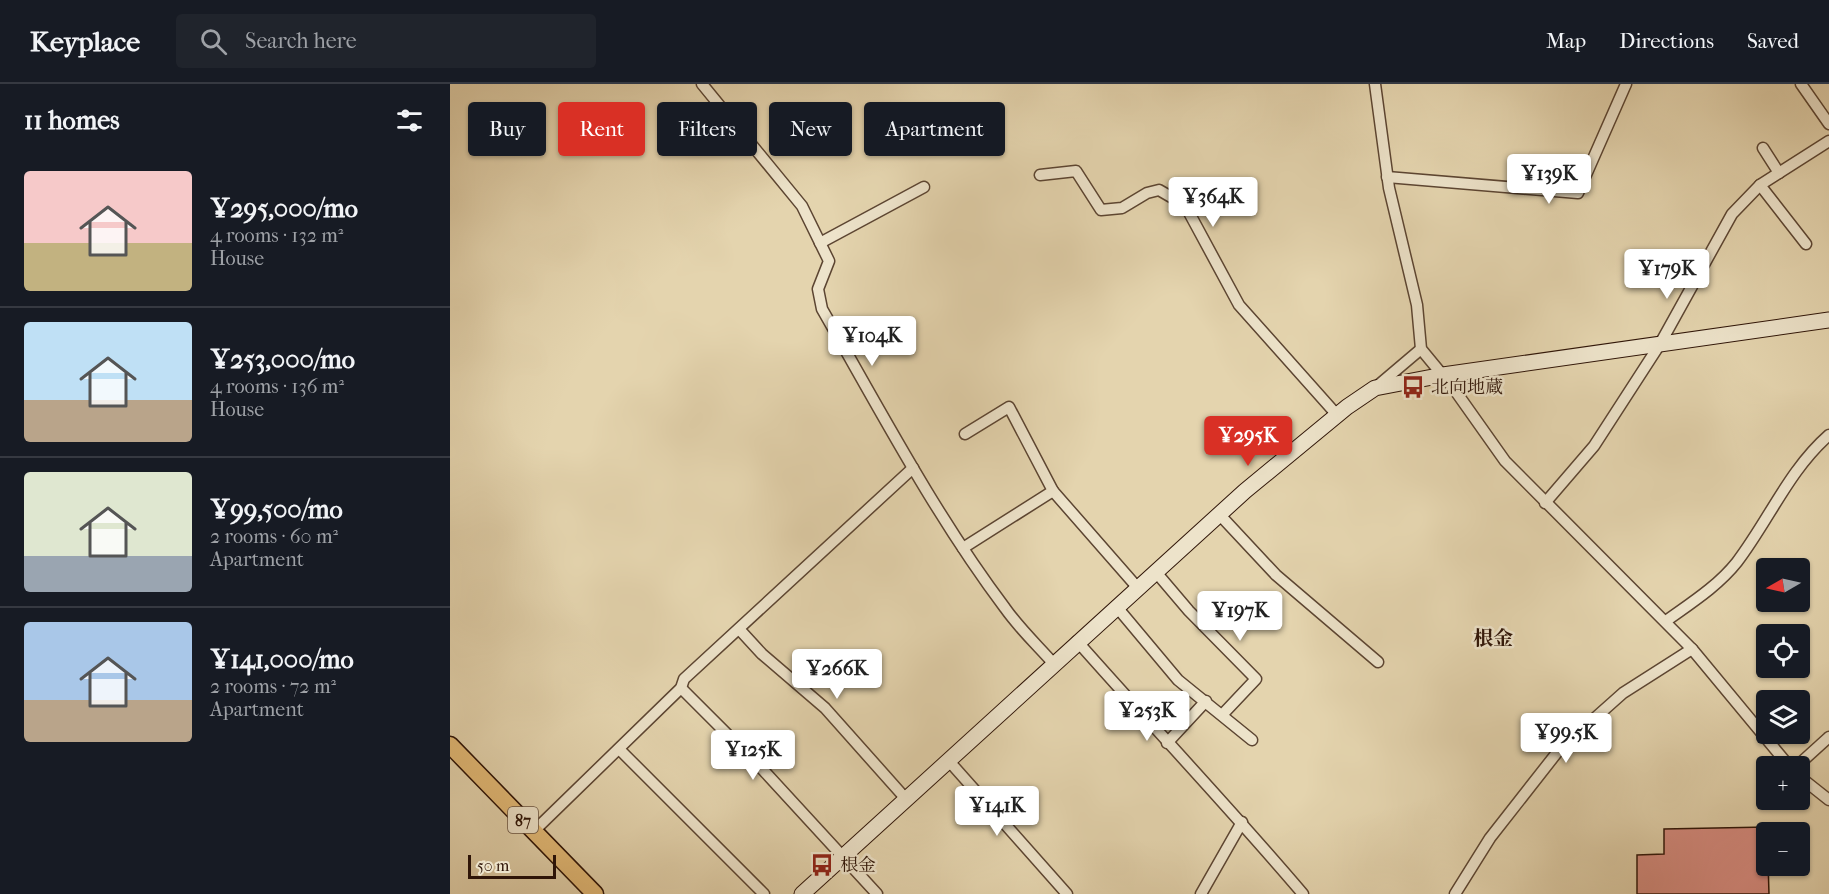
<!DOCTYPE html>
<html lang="en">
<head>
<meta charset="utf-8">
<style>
	:root { --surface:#171b24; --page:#20242c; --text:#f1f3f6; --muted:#9ea1a6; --line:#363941; --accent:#d93025 }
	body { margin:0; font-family:"IM FELL French Canon","Noto Serif JP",serif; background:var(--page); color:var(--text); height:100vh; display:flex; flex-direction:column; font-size:22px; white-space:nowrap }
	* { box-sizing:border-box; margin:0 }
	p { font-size:20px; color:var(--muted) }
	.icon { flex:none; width:33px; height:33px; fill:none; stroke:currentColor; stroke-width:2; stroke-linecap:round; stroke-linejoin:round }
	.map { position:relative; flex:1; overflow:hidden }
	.drawer { display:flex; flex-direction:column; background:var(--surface); width:450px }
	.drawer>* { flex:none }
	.guide { position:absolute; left:18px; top:18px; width:570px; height:54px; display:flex; gap:12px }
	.needle { width:39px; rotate:261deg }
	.buttons { position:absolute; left:1306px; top:474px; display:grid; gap:12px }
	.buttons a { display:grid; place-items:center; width:54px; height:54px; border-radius:6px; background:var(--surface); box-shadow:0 2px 4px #0004; font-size:30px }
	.scale { position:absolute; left:18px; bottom:15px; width:88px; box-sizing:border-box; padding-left:6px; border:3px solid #2f1508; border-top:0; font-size:16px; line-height:21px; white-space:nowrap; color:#2f1508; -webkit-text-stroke:4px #ede3ca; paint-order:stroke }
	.price { position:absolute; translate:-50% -51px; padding:0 14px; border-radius:6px; background:#fff; color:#222; font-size:20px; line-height:39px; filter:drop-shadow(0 2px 3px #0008) }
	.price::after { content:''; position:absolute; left:50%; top:36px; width:18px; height:14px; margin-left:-9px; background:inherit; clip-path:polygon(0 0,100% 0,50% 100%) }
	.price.on { background:var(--accent); color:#fff }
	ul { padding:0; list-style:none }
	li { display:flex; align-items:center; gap:18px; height:150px; padding:0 24px }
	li+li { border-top:2px solid var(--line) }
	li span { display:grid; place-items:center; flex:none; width:168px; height:120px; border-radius:6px; color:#555 }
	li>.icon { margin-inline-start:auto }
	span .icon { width:72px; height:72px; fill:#fffc; stroke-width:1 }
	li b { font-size:26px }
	h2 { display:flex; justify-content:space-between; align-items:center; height:72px; padding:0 24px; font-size:26px }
	.pill { padding:0 21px; border-radius:6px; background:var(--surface); box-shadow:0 2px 4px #0004; font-size:21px; line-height:54px }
	.pill.on { background:var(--accent); color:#fff }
	header { display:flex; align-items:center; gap:36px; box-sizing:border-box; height:84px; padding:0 30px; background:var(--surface); border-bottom:2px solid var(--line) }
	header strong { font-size:28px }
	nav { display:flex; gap:33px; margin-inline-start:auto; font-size:21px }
	.search { width:420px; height:54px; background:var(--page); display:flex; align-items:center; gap:15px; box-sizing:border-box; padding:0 21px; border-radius:6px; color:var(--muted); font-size:22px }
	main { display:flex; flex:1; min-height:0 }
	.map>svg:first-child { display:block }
	.building { fill:#d78c81; stroke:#2f1508; stroke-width:1.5 }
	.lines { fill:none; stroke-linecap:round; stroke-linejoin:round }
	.street-casing { stroke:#5c4532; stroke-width:13 }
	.secondary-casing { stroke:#2f1508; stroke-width:17 }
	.primary-casing { stroke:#2f1508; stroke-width:19 }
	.street { stroke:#ede3ca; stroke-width:10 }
	.secondary { stroke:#ede3ca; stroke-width:15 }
	.primary { stroke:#e2ba77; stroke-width:16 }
	.labels { text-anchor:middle; stroke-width:5; stroke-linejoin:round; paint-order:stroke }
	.shield { fill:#ede3ca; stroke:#685342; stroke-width:1.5 }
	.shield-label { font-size:16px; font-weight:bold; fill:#2f1508 }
	.poi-label { font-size:18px; fill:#2f1508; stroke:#ede3ca; text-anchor:start }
	.neighbourhood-label { font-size:20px; font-weight:bold; fill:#2f1508; stroke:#ede3ca }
</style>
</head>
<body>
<header>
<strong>Keyplace</strong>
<div class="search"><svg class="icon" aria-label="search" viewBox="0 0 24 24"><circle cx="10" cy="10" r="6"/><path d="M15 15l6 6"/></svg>Search here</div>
<nav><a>Map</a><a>Directions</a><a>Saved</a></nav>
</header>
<main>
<section class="drawer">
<h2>11 homes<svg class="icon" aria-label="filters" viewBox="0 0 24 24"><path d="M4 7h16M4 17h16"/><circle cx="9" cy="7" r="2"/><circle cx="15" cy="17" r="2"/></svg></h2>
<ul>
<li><span style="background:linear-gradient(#f6c9c9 60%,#c2b280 0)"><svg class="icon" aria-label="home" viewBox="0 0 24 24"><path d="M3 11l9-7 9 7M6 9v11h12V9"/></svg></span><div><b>¥295,000/mo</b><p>4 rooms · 132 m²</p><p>House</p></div></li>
<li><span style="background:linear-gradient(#bfe0f5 65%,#b9a48a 0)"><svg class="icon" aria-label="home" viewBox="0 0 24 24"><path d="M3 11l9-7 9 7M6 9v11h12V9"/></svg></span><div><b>¥253,000/mo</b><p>4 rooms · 136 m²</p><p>House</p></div></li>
<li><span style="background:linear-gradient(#dfe7d0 70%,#9aa5b1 0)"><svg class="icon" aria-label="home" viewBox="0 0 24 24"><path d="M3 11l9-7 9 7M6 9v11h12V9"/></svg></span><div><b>¥99,500/mo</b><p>2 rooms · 60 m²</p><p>Apartment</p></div></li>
<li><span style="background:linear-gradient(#a9c7e8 65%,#b9a48a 0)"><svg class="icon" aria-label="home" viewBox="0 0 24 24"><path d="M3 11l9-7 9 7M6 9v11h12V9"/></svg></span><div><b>¥141,000/mo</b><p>2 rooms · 72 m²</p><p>Apartment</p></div></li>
</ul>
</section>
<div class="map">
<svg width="1379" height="810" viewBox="0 0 1379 810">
	<rect width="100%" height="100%" fill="#e4d4ae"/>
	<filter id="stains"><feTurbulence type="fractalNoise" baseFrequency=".00333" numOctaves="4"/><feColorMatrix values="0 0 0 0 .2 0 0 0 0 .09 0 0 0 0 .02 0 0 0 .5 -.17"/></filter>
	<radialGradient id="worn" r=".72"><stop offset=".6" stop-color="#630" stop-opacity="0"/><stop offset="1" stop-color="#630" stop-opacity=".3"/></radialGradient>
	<path class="building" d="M1317,743l2,67h-132v-39l27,-1v-25z"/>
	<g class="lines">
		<g class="street-casing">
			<g id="street">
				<path d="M252,0l100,122 27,55 -11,28 4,20c58,101 113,206 183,299 14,20 32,37 48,55"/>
				<path d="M925,0l14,104 28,117 4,44 33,40 51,72 187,188 97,117"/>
				<path d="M1351,0l28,40"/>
				<path d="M1313,64l16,25"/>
				<path d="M590,91l36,-4 25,39 21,-2 25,-15 12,-3 26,15 54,100 98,110"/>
				<path d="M937,93l191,16 48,-109"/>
				<path d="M1310,101l46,59"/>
				<path d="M370,159l104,-56"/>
				<path d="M925,304l46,-39"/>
				<path d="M603,407l84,96"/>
				<path d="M1095,419l49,-57 66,-102 72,-130 28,-29 69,-44"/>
				<path d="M769,430l57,61 102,87"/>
				<path d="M513,464l90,-57 -44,-84 -44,27"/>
				<path d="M705,487l34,40 67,68 -34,36"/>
				<path d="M666,522l62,74 74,60"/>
				<path d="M1216,537c25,-18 52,-35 71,-59 32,-42 52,-92 92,-127"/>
				<path d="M289,545l23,25 63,54 81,91"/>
				<path d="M627,557c75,85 153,167 226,253"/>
				<path d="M231,604l83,83 113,123"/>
				<path d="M717,659l39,-42"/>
				<path d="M169,665l145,145"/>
				<path d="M498,676l119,134"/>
				<path d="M1347,682l32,-29"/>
				<path d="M1350,693l29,23"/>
				<path d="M84,747l147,-143 3,-9 229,-211"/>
				<path d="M751,810l41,-72"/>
				<path d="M1005,810l35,-56 69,-88 64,-57 69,-44"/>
			</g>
		</g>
		<g class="secondary-casing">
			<path id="secondary" d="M352,810l443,-403 102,-84 28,-19 68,-13 386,-55"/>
		</g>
		<g class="primary-casing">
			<path id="primary" d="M0,661l145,149"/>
		</g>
		<use href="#street" class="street"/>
		<use href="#secondary" class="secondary"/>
		<use href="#primary" class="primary"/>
	</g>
	<defs>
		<g id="bus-bare" transform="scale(1.8)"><path d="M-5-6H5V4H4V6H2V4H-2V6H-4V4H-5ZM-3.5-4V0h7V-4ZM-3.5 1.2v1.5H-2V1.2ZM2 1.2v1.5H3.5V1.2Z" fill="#8f2418" stroke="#ede3ca" stroke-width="2.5" paint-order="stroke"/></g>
	</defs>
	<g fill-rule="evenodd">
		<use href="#bus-bare" x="963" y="303"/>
		<use href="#bus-bare" x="372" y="781"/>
	</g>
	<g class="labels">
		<rect class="shield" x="58" y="723" width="30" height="26" rx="4.5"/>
		<g class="shield-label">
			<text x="73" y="742">87</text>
		</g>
		<g class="poi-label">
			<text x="981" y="309">北向地蔵</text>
			<text x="390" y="787">根金</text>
		</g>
		<g class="neighbourhood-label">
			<text x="1043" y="561">根金</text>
		</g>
	</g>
	<rect width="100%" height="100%" filter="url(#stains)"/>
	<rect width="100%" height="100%" fill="url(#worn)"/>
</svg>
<div class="buttons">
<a><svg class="needle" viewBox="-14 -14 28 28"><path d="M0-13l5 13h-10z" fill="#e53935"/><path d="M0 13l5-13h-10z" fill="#9ea1a6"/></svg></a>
<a><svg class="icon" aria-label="locate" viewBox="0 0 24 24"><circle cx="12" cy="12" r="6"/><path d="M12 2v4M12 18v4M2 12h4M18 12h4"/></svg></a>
<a><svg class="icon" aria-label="layers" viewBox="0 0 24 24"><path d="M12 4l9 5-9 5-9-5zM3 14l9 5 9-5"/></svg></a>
<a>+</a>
<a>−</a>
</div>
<div class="scale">50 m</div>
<b class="price" style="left:1099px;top:121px">¥139K</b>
<b class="price" style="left:763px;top:144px">¥364K</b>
<b class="price" style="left:1217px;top:216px">¥179K</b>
<b class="price" style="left:422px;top:283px">¥104K</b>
<b class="price on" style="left:798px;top:383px">¥295K</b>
<b class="price" style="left:790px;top:558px">¥197K</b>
<b class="price" style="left:387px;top:616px">¥266K</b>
<b class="price" style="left:697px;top:658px">¥253K</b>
<b class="price" style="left:1116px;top:680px">¥99.5K</b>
<b class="price" style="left:303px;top:697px">¥125K</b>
<b class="price" style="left:547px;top:753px">¥141K</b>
<div class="guide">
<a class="pill">Buy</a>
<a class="pill on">Rent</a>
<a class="pill">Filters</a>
<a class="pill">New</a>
<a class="pill">Apartment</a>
</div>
</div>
</main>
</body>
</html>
